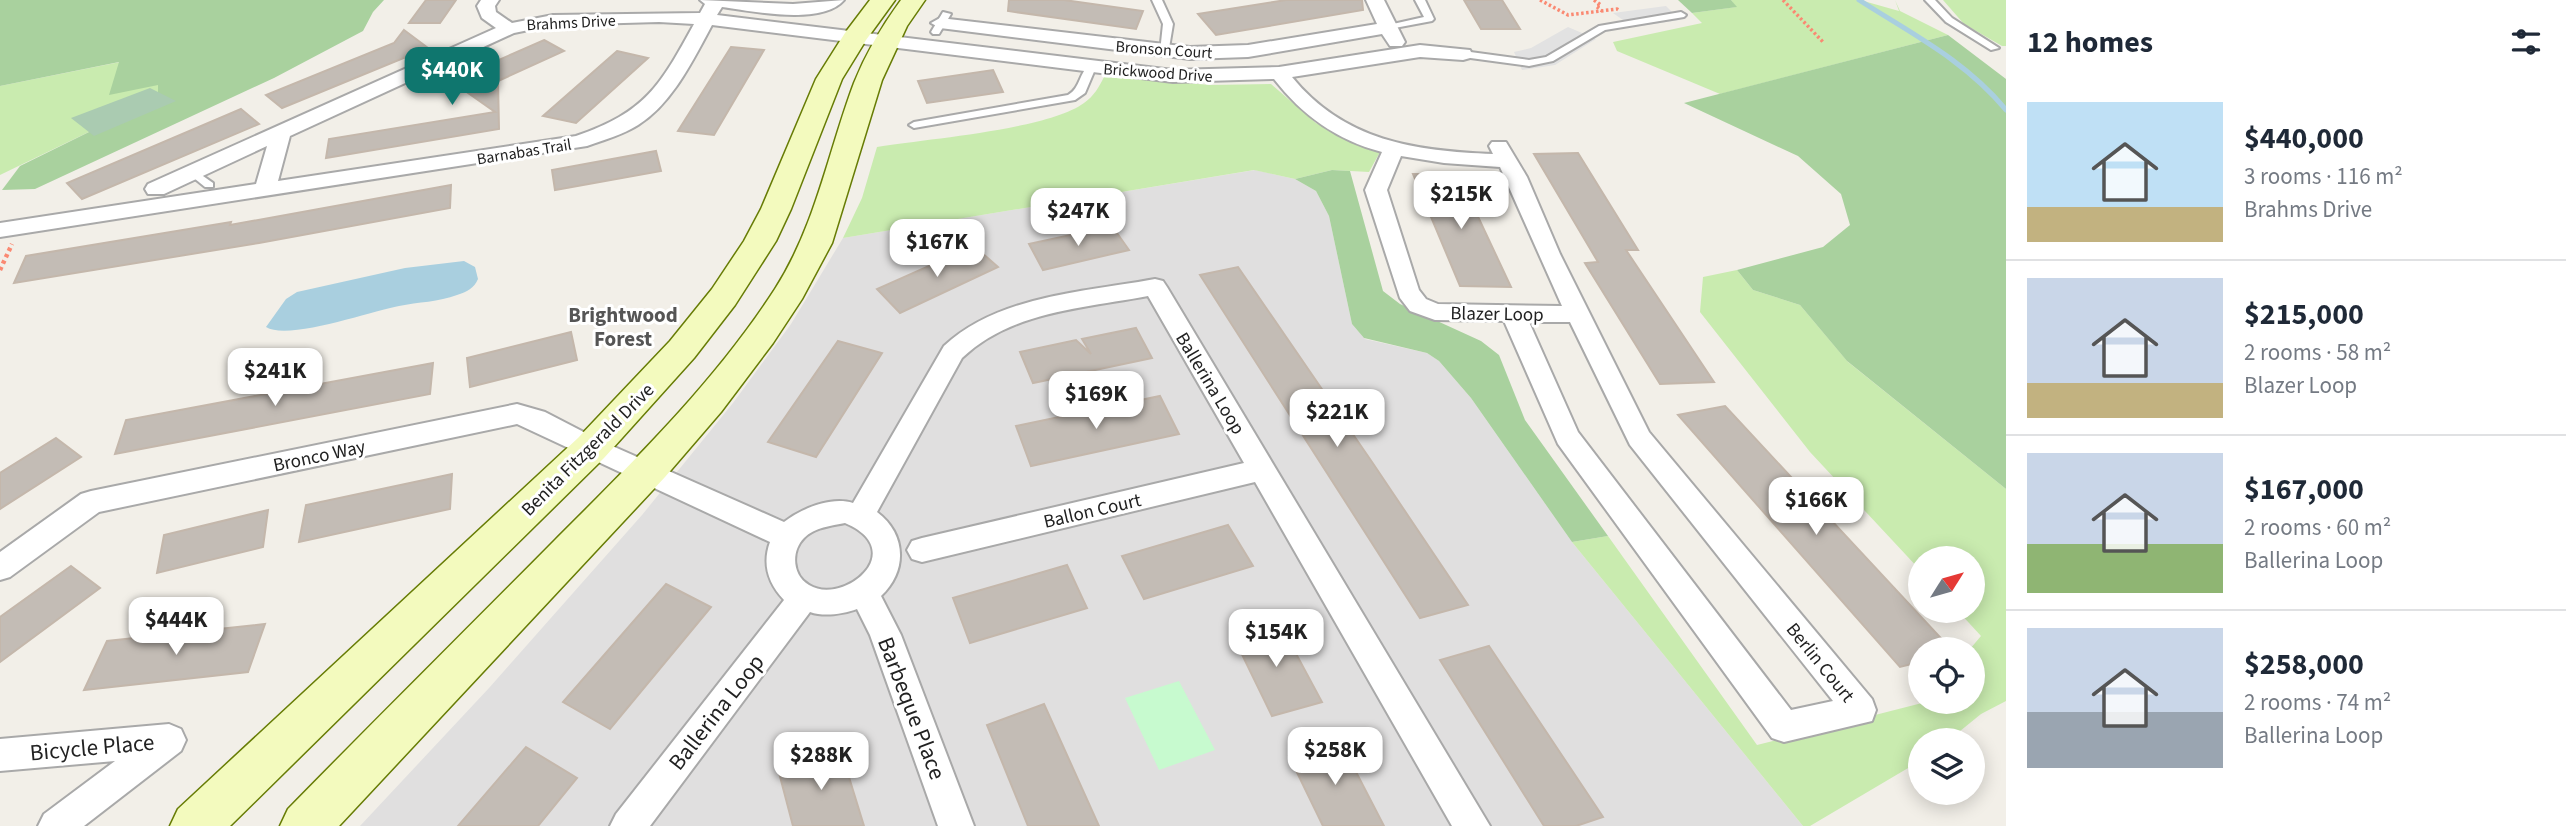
<!DOCTYPE html>
<html lang="en">
<head>
<meta charset="utf-8">
<style>
	:root { --surface:#fff; --page:#f6f6f7; --text:#1f2937; --muted:#747a83; --line:#e0e1e3; --accent:#0f766e }
	body { margin:0; font-family:"Source Sans 3",sans-serif; background:var(--page); color:var(--text); height:100vh; display:flex; flex-direction:column; font-size:26px; white-space:nowrap }
	* { box-sizing:border-box; margin:0 }
	p { font-size:23px; color:var(--muted) }
	.icon { flex:none; width:38px; height:38px; fill:none; stroke:currentColor; stroke-width:2; stroke-linecap:round; stroke-linejoin:round }
	.map { position:relative; flex:1; overflow:hidden }
	.panel { display:flex; flex-direction:column; background:var(--surface); width:560px }
	.panel>* { flex:none }
	.needle { width:46px; rotate:53deg }
	.buttons { position:absolute; left:1908px; top:546px; display:grid; gap:14px }
	.buttons a { display:grid; place-items:center; width:77px; height:77px; border-radius:50%; background:var(--surface); box-shadow:0 4px 18px #0003; font-size:35px }
	.price { position:absolute; translate:-50% -60px; padding:0 16px; border-radius:14px; background:#fff; color:#222; font-size:23px; line-height:46px; filter:drop-shadow(0 2px 4px #0008) }
	.price::after { content:''; position:absolute; left:50%; top:42px; width:21px; height:16px; margin-left:-10px; background:inherit; clip-path:polygon(0 0,100% 0,50% 100%) }
	.price.active { background:var(--accent); color:#fff }
	ul { padding:0; list-style:none }
	li { display:flex; align-items:center; gap:21px; height:175px; padding:0 21px }
	li+li { border-top:2px solid var(--line) }
	li span { display:grid; place-items:center; flex:none; width:196px; height:140px; border-radius:0px; color:#555 }
	li>.icon { margin-inline-start:auto }
	span .icon { width:84px; height:84px; fill:#fffc; stroke-width:1 }
	li b { font-size:30px }
	h2 { display:flex; justify-content:space-between; align-items:center; height:84px; padding:0 21px; font-size:30px }
	main { display:flex; flex:1; min-height:0 }
	.map>svg:first-child { display:block }
	.residential { fill:#e0dfdf }
	.grass { fill:#c9ebaf }
	.forest { fill:#a9d19e }
	.cemetery { fill:#aacbb1 }
	.park { fill:#c7facf }
	.parking { fill:#e2e2e2 }
	.water { fill:#a9cfdf }
	.lines { fill:none; stroke-linecap:round; stroke-linejoin:round }
	.stream { stroke:#a9cfdf; stroke-width:5 }
	.building { fill:#c3bcb5; stroke:#c4b7ab; stroke-width:2 }
	.lane-casing { stroke:#a9a9a9; stroke-width:4 }
	.street-casing { stroke:#a9a9a9; stroke-width:4 }
	.secondary-casing { stroke:#677c05; stroke-width:3 }
	.path-far1 { stroke:#fa8972; stroke-width:3.5; stroke-dasharray:2.5 2.5; stroke-linecap:butt }
	.path { stroke:#fa8972; stroke-width:4.5; stroke-dasharray:3.5 3.5; stroke-linecap:butt }
	.lane { fill:#fff; fill-rule:evenodd }
	.street { fill:#fff; fill-rule:evenodd }
	.secondary { fill:#f3fabe; fill-rule:evenodd }
	.labels { text-anchor:middle; stroke-width:6; stroke-linejoin:round; paint-order:stroke }
	.far-street-label { font-size:16px; fill:#222; stroke:#fff }
	.street-label { font-size:19px; fill:#222; stroke:#fff }
	.neighbourhood-label { font-size:21px; font-weight:bold; fill:#555; stroke:#fff }
	.near-street-label { font-size:23px; fill:#222; stroke:#fff }
</style>
</head>
<body>
<main>
<div class="map">
<svg width="2006" height="826" viewBox="0 0 2006 826">
	<rect width="100%" height="100%" fill="#f2efe8"/>
	<path class="residential" d="M1255,170l40,9 21,12 13,25 23,108 13,15 62,14 12,8 32,37 101,144 231,284h-1443l129,-138 153,-173 91,-112 58,-79 52,-86z"/>
	<g class="grass">
		<path d="M1731,0h129l39,11 -4,-11 5,11 48,24 -228,59 -103,-43 -4,-9 89,-19 -10,-10 44,-6z"/>
		<path d="M1943,0h63v46h-4l-38,-22z"/>
		<path d="M120,62l39,23v13l-159,77v-89z"/>
		<path d="M1104,77l107,8 60,-1 45,39 64,29 -11,20 -37,-2 -37,9 -41,-9 -411,68 19,-40 15,-51c49,-8 170,-17 207,-44 10,-7 15,-16 20,-26z"/>
		<path d="M1737,270l16,20 47,15 48,57 158,127v212l-25,13 -32,26h-29v21l-110,65h-7l-231,-284 36,-6 149,209 169,-43h46l-2,-53 11,-13 -23,-25h14v-53h-52v12l-110,-118 -110,-140 3,-35z"/>
	</g>
	<g class="forest">
		<path d="M0,0h384l-11,12 -10,19 -89,47 -239,111 -33,1 18,-24 138,-68v-13l-49,10 10,-33 -119,24z"/>
		<path d="M1678,0h53l6,7 -45,6z"/>
		<path d="M1948,35l58,44v410l-159,-128 -47,-56 -47,-15 -16,-20 86,-23 27,-22 -9,-31 -43,-38 -114,-53z"/>
		<path d="M1332,170l18,1 33,120 17,13 81,37 18,14 26,65 83,116 -36,6 -101,-144 -32,-37 -12,-8 -63,-15 -12,-14 -23,-108 -13,-25 -21,-12z"/>
	</g>
	<path class="cemetery" d="M150,88l26,13 -82,35 -23,-18z"/>
	<path class="park" d="M1179,681l36,69 -56,20 -34,-72z"/>
	<g class="parking">
		<path d="M1666,6l14,14 -47,7 -20,-14z"/>
		<path d="M1568,27l28,12 -41,26 -33,5 -8,-18 17,-4z"/>
	</g>
	<path class="water" d="M464,261l11,6 3,12c-4,9 -11,13 -21,16 -18,7 -39,7 -58,11 -27,5 -111,35 -133,21l20,-28 11,-7 108,-24z"/>
	<g class="lines">
		<path class="stream" d="M1859,0c53,34 107,61 147,110"/>
	</g>
	<g class="building">
		<path d="M426,0h30l-16,23h-31z"/>
		<path d="M1009,0h55l79,11 -7,18 -128,-18z"/>
		<path d="M1286,0h76l1,10 -147,25 -18,-21z"/>
		<path d="M1464,0h38l18,29h-39z"/>
		<path d="M404,30l24,18 -146,60 -16,-13 128,-52z"/>
		<path d="M544,40l20,11 -66,30 1,48 -173,29 3,-19 166,-27 -44,-31z"/>
		<path d="M731,47l33,3 -50,85 -36,-4z"/>
		<path d="M617,51l31,7 -72,65 -33,-7z"/>
		<path d="M993,70l10,22 -76,11 -9,-22z"/>
		<path d="M241,109l18,15 -177,75 -15,-16z"/>
		<path d="M656,151l5,20 -106,19 -3,-20z"/>
		<path d="M1578,153l60,97h-12l88,132 -54,2 -75,-121 13,-1 -64,-108z"/>
		<path d="M1413,174h45l53,113 -51,-1z"/>
		<path d="M451,185l-1,23 -191,35 -245,40 12,-27 205,-34 -1,3z"/>
		<path d="M1112,226l17,24 -86,20 -14,-26z"/>
		<path d="M974,246l24,21 -98,46 -23,-24z"/>
		<path d="M1238,267l134,195 96,143 -48,13 -220,-343z"/>
		<path d="M1136,328l16,30 -119,25 -13,-31 56,-12 15,14 -9,-15z"/>
		<path d="M571,332l6,28 -107,27 -3,-29z"/>
		<path d="M838,341l44,12 -66,104 -48,-15z"/>
		<path d="M433,363l-3,31 -315,60 11,-34z"/>
		<path d="M1160,396l19,38 -148,32 -15,-40z"/>
		<path d="M1725,406l226,243h-31v13l-20,5 -222,-252z"/>
		<path d="M56,438l25,19 -81,52v-36z"/>
		<path d="M452,474l-2,35 -151,33 7,-37z"/>
		<path d="M268,510l-5,37 -106,26 7,-38z"/>
		<path d="M1228,525l25,41 -109,33 -22,-43z"/>
		<path d="M1067,565l20,43 -117,35 -17,-45z"/>
		<path d="M71,566l29,22 -100,74v-45z"/>
		<path d="M666,584l45,23 -101,122 -47,-27z"/>
		<path d="M1279,622l43,80 -50,14 -40,-82z"/>
		<path d="M265,624l-17,48 -164,18 23,-49z"/>
		<path d="M1489,646l114,171 -27,9h-32l-104,-166z"/>
		<path d="M1044,704l55,122h-71l-41,-101z"/>
		<path d="M1340,741l44,85h-61l-34,-70z"/>
		<path d="M526,747l51,31 -39,48h-80z"/>
		<path d="M840,748l24,78h-71l-15,-57z"/>
	</g>
	<g class="lines">
		<g class="lane-casing">
			<g id="lane">
				<path d="M1152,0h10l11,24 -5,30 -8,-2 3,-28z"/>
				<path d="M1415,0h10l9,19 -2,2 -48,9v-4l40,-9z"/>
				<path d="M1925,0h10l17,18 47,30 -8,2 -45,-28z"/>
				<path d="M943,12l8,2 -12,20h-6l-2,-2z"/>
				<path d="M1681,12l5,3 -2,2 -79,13 -52,31 -24,5 -66,-9 -5,-3 5,-3 66,9 17,-3 53,-31z"/>
				<path d="M1091,64l5,3 -11,26 -10,7 -161,28 -5,-3 5,-3 154,-27c13,-7 11,-24 23,-31z"/>
				<path d="M193,169l20,14v4h-8l-16,-13v-4z"/>
			</g>
		</g>
		<g class="street-casing">
			<g id="street">
				<path d="M481,0h18l-4,6 1,6 16,11 41,-8 147,-2 5,-9 -5,-4 93,4 51,-4c-22,26 -93,11 -122,7l-5,8 456,55 106,-3 141,-22 50,5 2,4 -2,4 -7,2 -43,-3 -128,20c52,64 123,74 201,77l-4,-8 3,-4h14l21,35 33,77 89,178 223,267 4,11 -4,11 -88,21 -12,-4 -214,-294 -54,-123 -69,-1 -25,-9 -10,-13 -35,-108 17,-38c-46,-12 -80,-37 -108,-73l-101,3 -461,-57c-19,35 -40,79 -74,100 -16,10 -34,15 -51,21l-587,91v-14l256,-39 11,-38 -103,48h-16l-3,-5 3,-5 348,-156 -14,-10 -5,-12zM659,22l35,2c-34,62 -48,88 -118,112l-298,45 12,-45 224,-103 39,-8zM1401,156l43,7 56,4 62,139 -124,-2 -12,-5 -7,-9 -32,-100zM1529,322h41l60,123 203,256 -42,9 -213,-278z"/>
				<path d="M1366,0h18l21,42 -3,4h-12l-8,-12 -134,23 -58,2 -250,-31 -9,-5 9,-5 250,29 58,-2 129,-21z"/>
				<path d="M1155,279l8,2 4,6 323,539h-38l-197,-344 -333,80 -10,-3 -5,-9 5,-9 10,-3 322,-75 -96,-167c-63,12 -137,15 -186,62l-85,154c29,22 31,58 4,84l20,39 73,191h-36l-68,-191 -13,-26c-14,5 -33,8 -47,3l-160,214h-40l6,-12 168,-214c-16,-17 -22,-36 -14,-58l-253,-118 -418,88 -89,65 -10,3v-28l81,-58 10,-3 426,-87 28,8 56,29 183,81c17,-13 47,-26 69,-19l91,-157c55,-51 141,-54 211,-67zM845,523c66,28 -2,83 -36,62 -17,-10 -18,-34 -5,-47 11,-11 27,-12 41,-15z"/>
				<path d="M169,724l12,5 5,11 -5,11 -97,75h-46l6,-12 71,-53 -115,10v-32z"/>
			</g>
		</g>
		<g class="secondary-casing">
			<g id="secondary">
				<path d="M870,0h25l-29,40 -24,39 -51,130 -15,32 -41,64 -41,53 -90,100 -374,368h-60l8,-17 400,-371 92,-97 42,-52 32,-48 17,-32 55,-130 29,-46z"/>
				<path d="M901,0h24l-18,26 -25,54 -50,163 -30,56 -29,44 -52,69 -56,65 -326,349h-59l8,-17c89,-91 179,-180 268,-270 78,-78 159,-157 219,-250 41,-64 53,-137 79,-206 12,-30 28,-57 47,-83z"/>
			</g>
		</g>
		<g class="path-far1">
			<path d="M1540,0l28,15 49,-6 3,2"/>
			<path d="M1594,0l7,5 -5,1 6,5"/>
			<path d="M1783,0l40,42"/>
		</g>
		<path class="path" d="M0,270l12,-26"/>
		<use href="#lane" class="lane"/>
		<use href="#street" class="street"/>
		<use href="#secondary" class="secondary"/>
	</g>
	<g class="labels">
		<g class="far-street-label">
			<text transform="translate(571 22) rotate(-3)" y="6">Brahms Drive</text>
			<text transform="translate(1164 49) rotate(4)" y="6">Bronson Court</text>
			<text transform="translate(1158 72) rotate(4)" y="6">Brickwood Drive</text>
			<text transform="translate(524 151) rotate(-9)" y="6">Barnabas Trail</text>
		</g>
		<g class="street-label">
			<text transform="translate(1497 313) rotate(1)" y="7">Blazer Loop</text>
			<text transform="translate(1211 383) rotate(59)" y="7">Ballerina Loop</text>
			<text transform="translate(587 449) rotate(-45)" y="7">Benita Fitzgerald Drive</text>
			<text transform="translate(319 455) rotate(-12)" y="7">Bronco Way</text>
			<text transform="translate(1092 510) rotate(-13)" y="7">Ballon Court</text>
			<text transform="translate(1821 662) rotate(51)" y="7">Berlin Court</text>
		</g>
		<g class="neighbourhood-label">
			<text x="623" y="322">Brightwood<tspan x="623" dy="24">Forest</tspan></text>
		</g>
		<g class="near-street-label">
			<text transform="translate(912 708) rotate(69)" y="8">Barbeque Place</text>
			<text transform="translate(716 712) rotate(-52)" y="8">Ballerina Loop</text>
			<text transform="translate(92 747) rotate(-5)" y="8">Bicycle Place</text>
		</g>
	</g>
</svg>
<div class="buttons">
<a><svg class="needle" viewBox="-14 -14 28 28"><path d="M0-13l5 13h-10z" fill="#e53935"/><path d="M0 13l5-13h-10z" fill="#747a83"/></svg></a>
<a><svg class="icon" aria-label="locate" viewBox="0 0 24 24"><circle cx="12" cy="12" r="6"/><path d="M12 2v4M12 18v4M2 12h4M18 12h4"/></svg></a>
<a><svg class="icon" aria-label="layers" viewBox="0 0 24 24"><path d="M12 4l9 5-9 5-9-5zM3 14l9 5 9-5"/></svg></a>
</div>
<b class="price active" style="left:452px;top:107px">$440K</b>
<b class="price" style="left:1461px;top:231px">$215K</b>
<b class="price" style="left:1078px;top:248px">$247K</b>
<b class="price" style="left:937px;top:279px">$167K</b>
<b class="price" style="left:275px;top:408px">$241K</b>
<b class="price" style="left:1096px;top:431px">$169K</b>
<b class="price" style="left:1337px;top:449px">$221K</b>
<b class="price" style="left:1816px;top:537px">$166K</b>
<b class="price" style="left:176px;top:657px">$444K</b>
<b class="price" style="left:1276px;top:669px">$154K</b>
<b class="price" style="left:1335px;top:787px">$258K</b>
<b class="price" style="left:821px;top:792px">$288K</b>
</div>
<section class="panel">
<h2>12 homes<svg class="icon" aria-label="filters" viewBox="0 0 24 24"><path d="M4 7h16M4 17h16"/><circle cx="9" cy="7" r="2"/><circle cx="15" cy="17" r="2"/></svg></h2>
<ul>
<li><span style="background:linear-gradient(#bfe0f5 75%,#c2b280 0)"><svg class="icon" aria-label="home" viewBox="0 0 24 24"><path d="M3 11l9-7 9 7M6 9v11h12V9"/></svg></span><div><b>$440,000</b><p>3 rooms · 116 m²</p><p>Brahms Drive</p></div></li>
<li><span style="background:linear-gradient(#c9d6e8 75%,#c2b280 0)"><svg class="icon" aria-label="home" viewBox="0 0 24 24"><path d="M3 11l9-7 9 7M6 9v11h12V9"/></svg></span><div><b>$215,000</b><p>2 rooms · 58 m²</p><p>Blazer Loop</p></div></li>
<li><span style="background:linear-gradient(#c9d6e8 65%,#8fb573 0)"><svg class="icon" aria-label="home" viewBox="0 0 24 24"><path d="M3 11l9-7 9 7M6 9v11h12V9"/></svg></span><div><b>$167,000</b><p>2 rooms · 60 m²</p><p>Ballerina Loop</p></div></li>
<li><span style="background:linear-gradient(#c9d6e8 60%,#9aa5b1 0)"><svg class="icon" aria-label="home" viewBox="0 0 24 24"><path d="M3 11l9-7 9 7M6 9v11h12V9"/></svg></span><div><b>$258,000</b><p>2 rooms · 74 m²</p><p>Ballerina Loop</p></div></li>
</ul>
</section>
</main>
</body>
</html>
